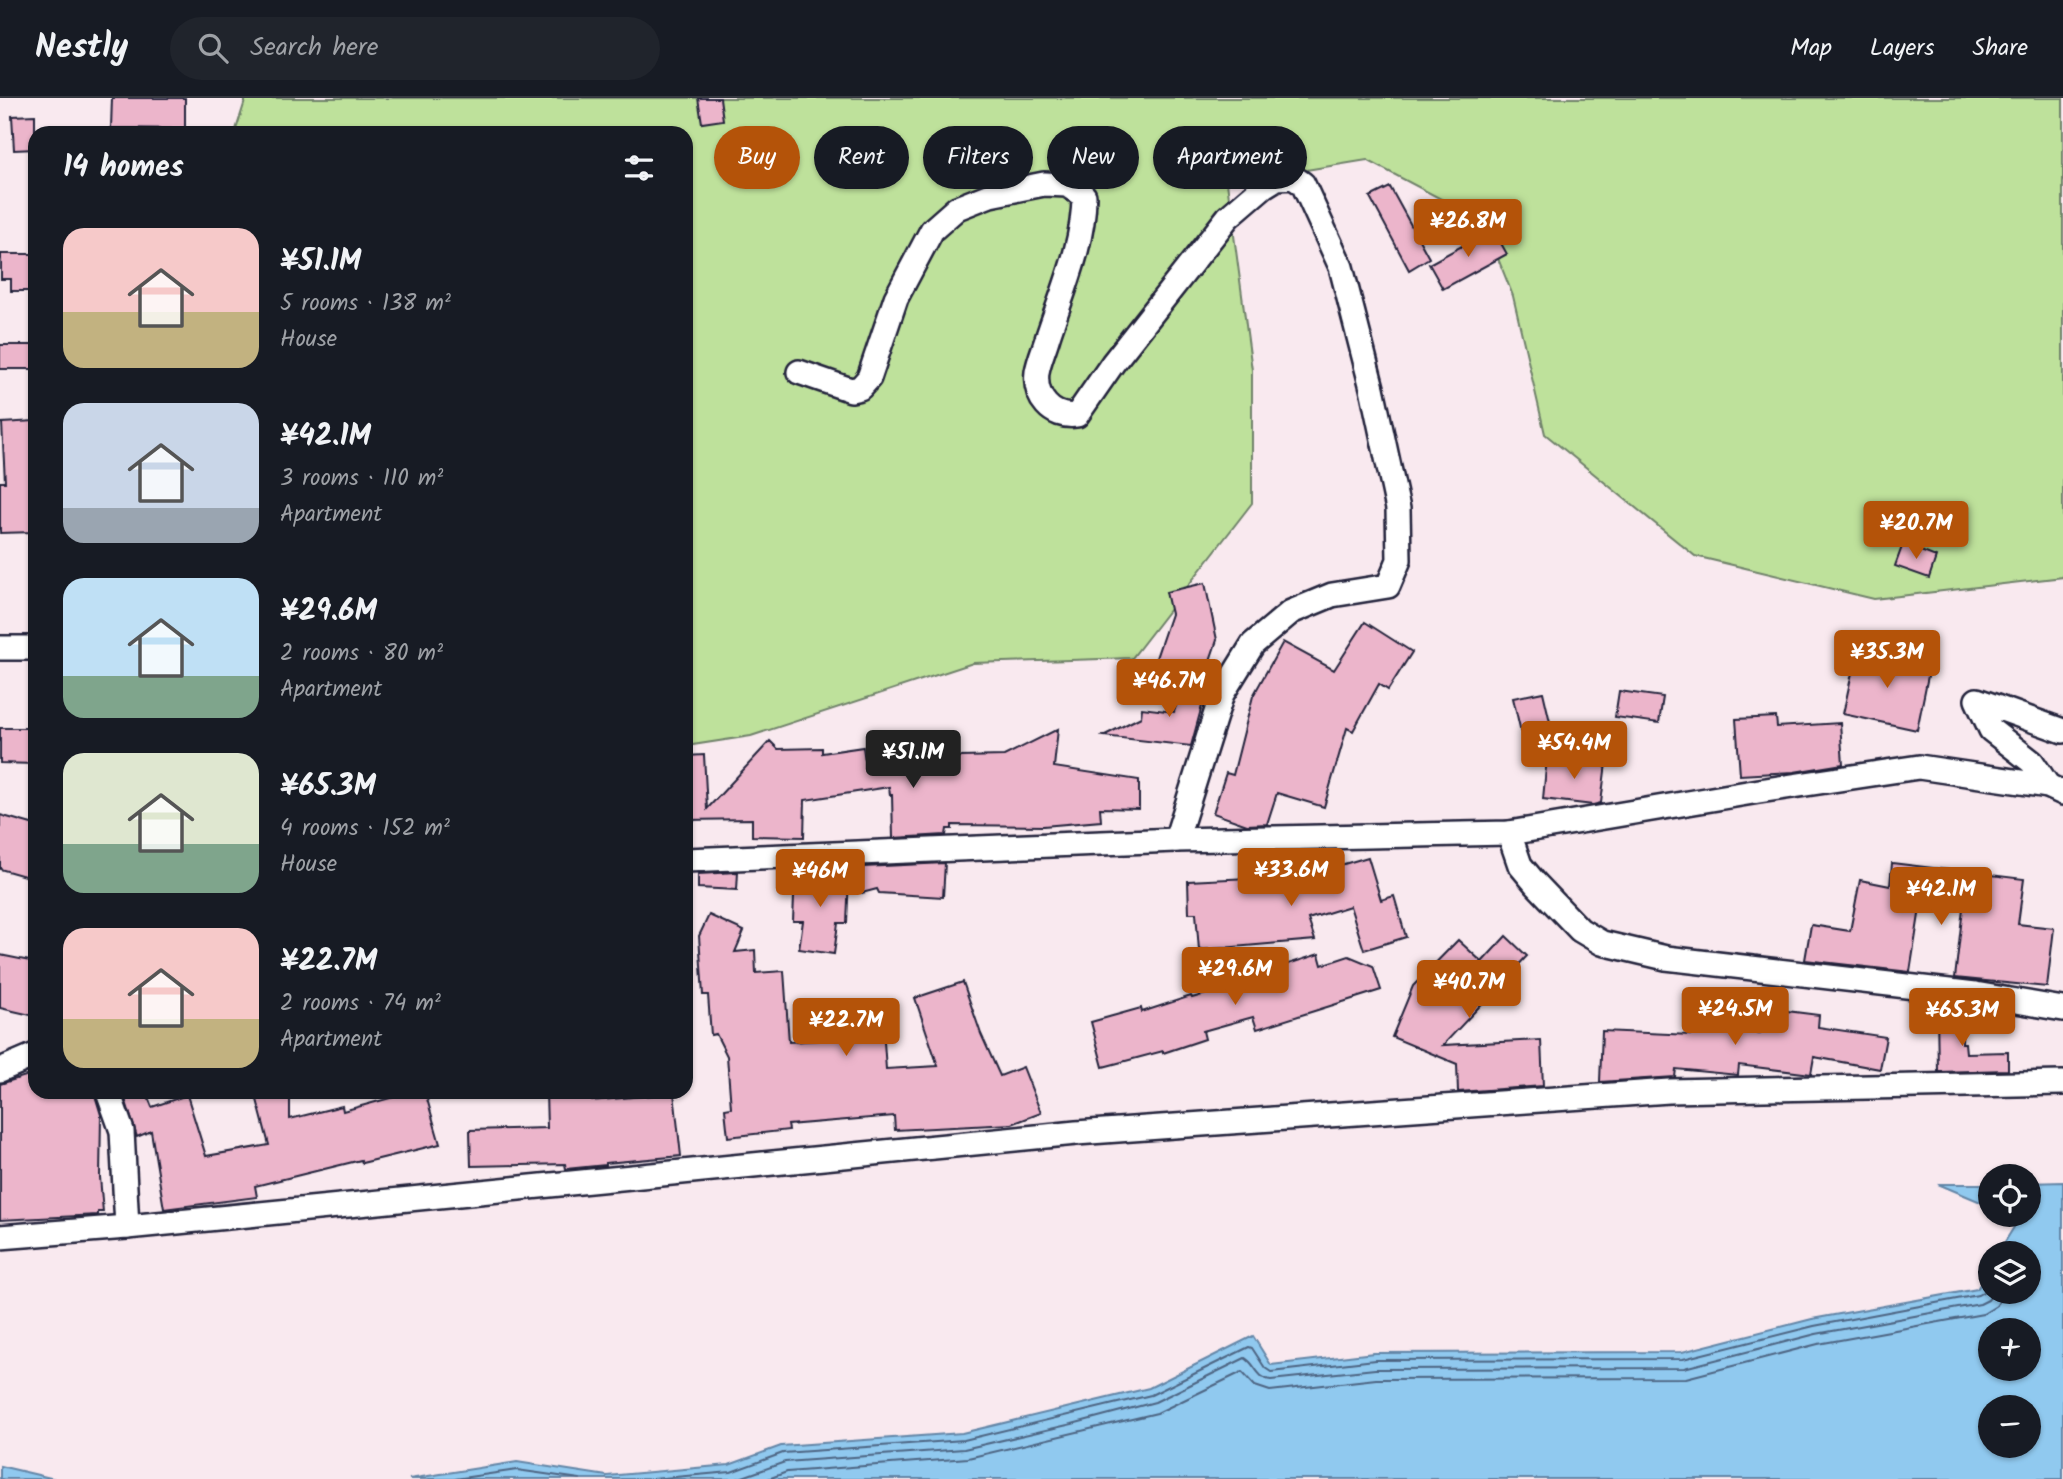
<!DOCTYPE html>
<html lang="en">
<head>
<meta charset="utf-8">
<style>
	:root { --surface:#171b24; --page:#20242c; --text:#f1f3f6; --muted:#9ea1a6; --line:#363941; --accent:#b45309 }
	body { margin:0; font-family:Kalam,sans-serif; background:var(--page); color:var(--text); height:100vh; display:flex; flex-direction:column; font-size:26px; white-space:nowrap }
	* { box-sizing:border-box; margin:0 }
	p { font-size:23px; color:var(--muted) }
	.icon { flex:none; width:38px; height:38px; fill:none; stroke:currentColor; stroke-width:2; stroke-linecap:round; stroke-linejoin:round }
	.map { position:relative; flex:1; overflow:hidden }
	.sheet { position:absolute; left:28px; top:28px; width:665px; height:973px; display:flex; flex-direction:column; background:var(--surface); border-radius:21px; box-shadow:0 2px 5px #0004 }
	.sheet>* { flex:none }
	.top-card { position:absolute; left:714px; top:28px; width:665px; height:63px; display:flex; gap:14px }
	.tools { position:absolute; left:1978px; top:1066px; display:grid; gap:14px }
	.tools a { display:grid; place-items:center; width:63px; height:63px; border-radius:50%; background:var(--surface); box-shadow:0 2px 5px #0004; font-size:35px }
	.price { position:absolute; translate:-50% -60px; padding:0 16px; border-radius:7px; background:var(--accent); color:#fff; font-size:23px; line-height:46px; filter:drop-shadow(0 2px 4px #0008) }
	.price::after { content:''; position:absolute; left:50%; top:42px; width:21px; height:16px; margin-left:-10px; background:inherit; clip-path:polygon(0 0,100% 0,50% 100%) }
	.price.on { background:#222; color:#fff }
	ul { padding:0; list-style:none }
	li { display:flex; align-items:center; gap:21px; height:175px; padding:0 35px }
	li span { display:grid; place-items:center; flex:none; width:196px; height:140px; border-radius:21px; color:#555 }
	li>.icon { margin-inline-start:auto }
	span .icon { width:84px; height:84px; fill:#fffc; stroke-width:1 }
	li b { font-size:30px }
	h2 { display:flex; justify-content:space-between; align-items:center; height:84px; padding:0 35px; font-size:30px }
	.pill { padding:0 24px; border-radius:32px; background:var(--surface); box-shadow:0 2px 5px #0004; font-size:24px; line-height:63px }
	.pill.on { background:var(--accent); color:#fff }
	header { display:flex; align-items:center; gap:42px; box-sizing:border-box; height:98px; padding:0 35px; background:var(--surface); border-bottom:2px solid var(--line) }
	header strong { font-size:33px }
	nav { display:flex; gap:38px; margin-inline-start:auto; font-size:24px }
	.search { width:490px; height:63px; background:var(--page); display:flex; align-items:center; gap:18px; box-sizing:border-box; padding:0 24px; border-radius:38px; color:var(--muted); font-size:26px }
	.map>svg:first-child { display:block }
	.green { fill:#bee19b; stroke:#70826b; stroke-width:2 }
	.water { fill:#90c9ef; stroke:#6486a7; stroke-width:2; fill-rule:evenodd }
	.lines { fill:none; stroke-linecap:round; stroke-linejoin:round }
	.shore { stroke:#4e6583; stroke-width:2 }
	.building { fill:#ecb5cb; stroke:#22223b; stroke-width:2 }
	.street-casing { stroke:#22223b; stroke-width:28 }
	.street { stroke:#fff; stroke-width:23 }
</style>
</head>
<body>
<header>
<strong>Nestly</strong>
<div class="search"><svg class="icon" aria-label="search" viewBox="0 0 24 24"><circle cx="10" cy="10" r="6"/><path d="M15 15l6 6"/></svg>Search here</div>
<nav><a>Map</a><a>Layers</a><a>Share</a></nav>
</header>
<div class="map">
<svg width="2063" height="1381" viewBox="0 0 2063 1381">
	<rect width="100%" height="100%" fill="#f9e9ef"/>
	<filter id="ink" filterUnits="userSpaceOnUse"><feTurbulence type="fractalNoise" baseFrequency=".0143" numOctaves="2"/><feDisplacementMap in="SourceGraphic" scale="14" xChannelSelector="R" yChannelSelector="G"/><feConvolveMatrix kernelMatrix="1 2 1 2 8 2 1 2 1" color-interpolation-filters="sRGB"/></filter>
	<g filter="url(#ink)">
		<path class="green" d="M246,0h1817v479l-189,22 -179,-43 -150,-122 -32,-138 -30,-75 -116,-61 -140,23 25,187v133l-120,155 -159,5 -222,73 -65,10v-613h-451z"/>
		<g class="water">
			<path d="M2063,1084v297h-1654l108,-17 90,14 122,-11 52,-19 181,-13 187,-45 104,-52 18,29 103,-12 308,-1 130,-33 165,-30 13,-21v24h38v-39h-30l21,-34 -10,-4 19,-1v-31zM1990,1232h38v38h-38zM1990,1309h38v39h-38z"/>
			<path d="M1938,1086h52v22z"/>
			<path d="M0,1368l55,13h-55z"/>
		</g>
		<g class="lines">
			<g class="shore">
				<path d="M455,1381l62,-9 63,9"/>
				<path d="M652,1381l79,-7 52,-19 181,-13 187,-45 98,-48 3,1 13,20 6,4 104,-12 308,-1 131,-33 164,-31 5,-3 7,-11"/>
				<path d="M737,1381l48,-17 179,-13 108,-25 83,-22 90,-44c11,6 11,20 26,22l104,-11 309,-1 132,-34 164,-30 8,-4 6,-8"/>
				<path d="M768,1381l19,-7 181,-14 189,-45 85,-41 13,14 15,5 106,-12 310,-1 132,-34 165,-30 13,-8 10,-14"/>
			</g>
		</g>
		<g class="building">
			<path d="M112,0h73v31l-74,-1z"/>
			<path d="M698,0h22l3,22 -21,3z"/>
			<path d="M35,17v34l-21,1 -2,-34z"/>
			<path d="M1390,89l39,71 -20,12 -39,-73z"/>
			<path d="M1493,131l14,25 -64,35 -14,-25z"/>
			<path d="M1,156h34v37h-24v-12h-10z"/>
			<rect x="0" y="247" width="35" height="24"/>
			<path d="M35,323v111l-35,1v-51h5l-3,-59z"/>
			<path d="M1903,446l33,13 -7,21 -34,-12z"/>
			<path d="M1205,485l12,57 -13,38 -49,-17 16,-47 -5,-22z"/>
			<path d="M1365,524l47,30 -24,38 -9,-6 -26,47 -6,-3 -23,79 -47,-14 -10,31 -20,1 -34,-12 13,-40 7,2 20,-79 30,-54 51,28z"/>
			<path d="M1857,552l73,16 -13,64 -74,-16z"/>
			<path d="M1185,579l23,7 -17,62 -88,-10 38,-19 1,-9 32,4z"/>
			<path d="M1619,593l44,6 -4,26 -44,-6z"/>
			<path d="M1543,594l11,47 -30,6 -11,-47z"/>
			<path d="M1776,619l1,10 63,-4 3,41 -49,8 -54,3 -4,-56z"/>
			<path d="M0,630h35v36l-35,-1z"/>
			<path d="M1058,631l-4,38 85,13v29l-39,-1 1,13 -58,5 -91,-1v4h-5l-1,6 -53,3 -1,-43h-2l-1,-8 -84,13 -1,37 -52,-1v-17l-66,1v-64l18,-1 3,54 63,-68 8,8 44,-1v5l41,-6 3,21 32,-1 19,-1v-8l87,-2z"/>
			<path d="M1547,659l59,6 -5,40 -8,2 -50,-6z"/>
			<path d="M0,717l35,10v54l-35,-10z"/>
			<path d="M1368,759l13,43 13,-4 12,41 -42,13 -14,-44 -42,13 7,21 -116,10 -3,-37h-7l-1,-32 61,-3 -2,5 35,-11 2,7 11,-4 3,11 41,-13 -2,-7z"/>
			<path d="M945,765l-2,34 -64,-4 -2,-4 -15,4 1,-26z"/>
			<path d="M1892,765l132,16 -6,45 36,4 -7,59 -92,-9 8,-70 -42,-6 -11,70 -105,-12 6,-35 39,6 10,-51 30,6z"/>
			<path d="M738,774l-1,18 -39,-2v-14z"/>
			<path d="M795,775l54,3 -2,47h-9l-4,31 -35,-5 4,-28h-10z"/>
			<path d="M709,817l35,16 -9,21 20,-2 1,23 28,-2 5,71 47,-3 -1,-8 48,-3 3,41 52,-3 -23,-68 48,-16 18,52 19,42 23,-9 18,46 -29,11 -117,6 -1,-14 -106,9 1,5 -61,7 -3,-28 6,-1 -4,-52 -11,-22 -5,1 -3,-40h-5l-4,-59z"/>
			<path d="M1506,838l21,20 -84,89 98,-5 2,46 -85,6 -1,-28 -65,-27 21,-51 45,-46 24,22z"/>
			<path d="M1319,856l3,11 27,-9 24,10 8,24 -124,39 -4,-12 -50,14 2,8 -42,14v-2l-60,16 -12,-45 50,-14 1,4 49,-16 1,2 45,-13 -1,-4z"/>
			<path d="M0,857l35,7v54l-35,-8z"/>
			<path d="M1695,894l24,3 -4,34 45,4 3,-25 56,7 -1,12 68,10 -6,32 -66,-12 -3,17 -72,-9 -1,10 -62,-6 -1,8 -75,5 2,-51 89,4z"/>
			<path d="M1937,912h26l-1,33h3l1,10 42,-1v18l-70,2z"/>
			<path d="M35,975v19h59l7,23 -1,62 3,35h-5v3l-98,5v-136z"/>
			<path d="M123,994h23l6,15 35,-12 19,61 63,-11 -14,-53h35v27l52,-13 1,5 69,-19h13l15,52 -78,19 -1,-3 -106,26 2,11 -93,12 -13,-78 -14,6z"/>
			<path d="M546,994h46v9l82,-8 7,63 -75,7v2l-40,4 -1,-5 -94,2 -1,-36 77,-2z"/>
		</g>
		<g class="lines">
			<g class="street-casing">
				<g id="street">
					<path d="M799,274l52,18 9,-2 9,-10 27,-80 36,-68 25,-22 33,-13 54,-11 23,1 17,11c0,47 -21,95 -36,140 -3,11 -9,24 -11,36 -3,25 14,47 40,43l36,-52 115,-146 36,-31 13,-8 16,-1 10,7 38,83 31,121 26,121 1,51 -11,26 -56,9 -41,17 -38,32 -31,50 -46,146"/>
					<path d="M0,550h35"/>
					<path d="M2048,688l-16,-24 -41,-32 -14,-30 86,31"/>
					<path d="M1509,735l11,32 15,18 45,47 22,13 64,15 309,36 88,15"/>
					<path d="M686,762l490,-20 333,-7 250,-42 160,-24 129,19 15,7"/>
					<path d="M0,972l35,-15"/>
					<path d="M108,994l14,39 5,96"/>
					<path d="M0,1139l127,-10 949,-94 593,-42 394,-8"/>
				</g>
			</g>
			<use href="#street" class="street"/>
		</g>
	</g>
</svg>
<div class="tools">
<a><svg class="icon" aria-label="locate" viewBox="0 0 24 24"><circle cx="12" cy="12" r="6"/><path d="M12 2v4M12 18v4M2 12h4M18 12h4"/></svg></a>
<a><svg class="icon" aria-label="layers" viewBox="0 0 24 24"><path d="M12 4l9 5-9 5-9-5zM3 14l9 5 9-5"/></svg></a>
<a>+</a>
<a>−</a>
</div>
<b class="price" style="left:1468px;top:161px">¥26.8M</b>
<b class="price" style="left:1916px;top:463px">¥20.7M</b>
<b class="price" style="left:1887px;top:592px">¥35.3M</b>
<b class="price" style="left:1169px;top:621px">¥46.7M</b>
<b class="price" style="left:1574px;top:683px">¥54.4M</b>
<b class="price on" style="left:913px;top:692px">¥51.1M</b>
<b class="price" style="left:1291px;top:810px">¥33.6M</b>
<b class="price" style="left:820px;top:811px">¥46M</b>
<b class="price" style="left:1941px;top:829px">¥42.1M</b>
<b class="price" style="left:1235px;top:909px">¥29.6M</b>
<b class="price" style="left:1469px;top:922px">¥40.7M</b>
<b class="price" style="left:1735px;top:949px">¥24.5M</b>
<b class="price" style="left:1962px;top:950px">¥65.3M</b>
<b class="price" style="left:846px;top:960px">¥22.7M</b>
<div class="top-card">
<a class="pill on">Buy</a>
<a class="pill">Rent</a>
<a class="pill">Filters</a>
<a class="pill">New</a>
<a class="pill">Apartment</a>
</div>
<section class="sheet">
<h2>14 homes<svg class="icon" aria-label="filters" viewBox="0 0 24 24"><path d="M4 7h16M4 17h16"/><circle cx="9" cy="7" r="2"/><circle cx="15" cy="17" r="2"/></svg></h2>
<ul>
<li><span style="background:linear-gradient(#f6c9c9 60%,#c2b280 0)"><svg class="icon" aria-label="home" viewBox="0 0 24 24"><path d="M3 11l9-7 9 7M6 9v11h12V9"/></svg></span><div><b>¥51.1M</b><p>5 rooms · 138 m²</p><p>House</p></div></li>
<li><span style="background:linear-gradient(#c9d6e8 75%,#9aa5b1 0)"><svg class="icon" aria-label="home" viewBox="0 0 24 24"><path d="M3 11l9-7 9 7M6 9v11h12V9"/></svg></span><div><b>¥42.1M</b><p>3 rooms · 110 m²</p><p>Apartment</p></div></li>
<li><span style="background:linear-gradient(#bfe0f5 70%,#7fa58c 0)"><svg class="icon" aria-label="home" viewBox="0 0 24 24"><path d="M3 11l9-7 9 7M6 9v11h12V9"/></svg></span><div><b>¥29.6M</b><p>2 rooms · 80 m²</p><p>Apartment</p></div></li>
<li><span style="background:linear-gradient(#dfe7d0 65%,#7fa58c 0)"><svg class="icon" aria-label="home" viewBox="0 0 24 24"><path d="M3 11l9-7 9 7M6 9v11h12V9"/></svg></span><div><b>¥65.3M</b><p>4 rooms · 152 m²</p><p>House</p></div></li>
<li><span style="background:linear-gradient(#f6c9c9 65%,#c2b280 0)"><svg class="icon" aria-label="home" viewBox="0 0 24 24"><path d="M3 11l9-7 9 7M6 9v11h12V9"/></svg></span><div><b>¥22.7M</b><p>2 rooms · 74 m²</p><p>Apartment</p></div></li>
</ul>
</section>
</div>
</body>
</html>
